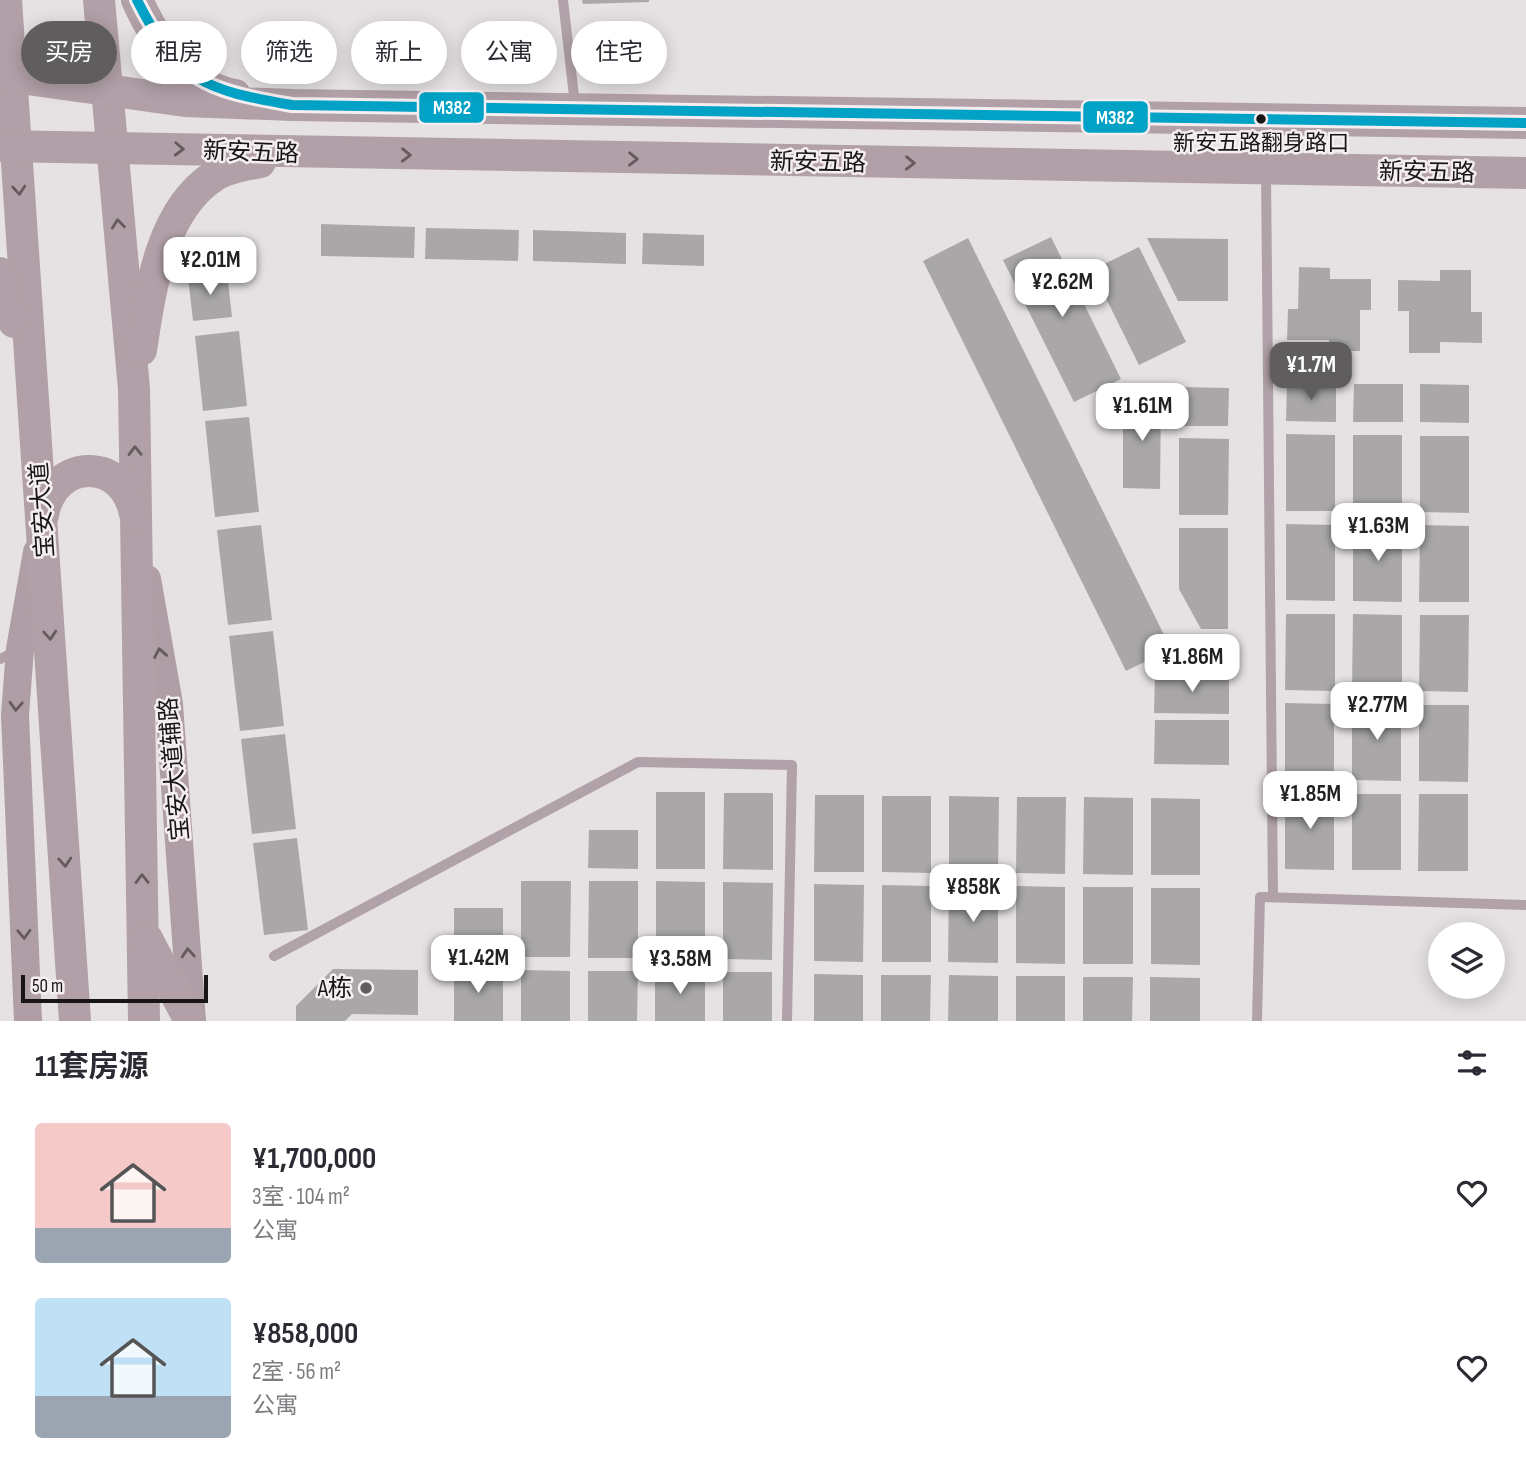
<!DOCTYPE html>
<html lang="zh">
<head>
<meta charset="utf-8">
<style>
	:root { --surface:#fff; --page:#f2f2f3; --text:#2b2b33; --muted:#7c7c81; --accent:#5f5d5e }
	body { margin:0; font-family:"Sofia Sans Condensed","Noto Sans SC",sans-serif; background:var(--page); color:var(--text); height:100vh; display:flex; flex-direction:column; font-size:26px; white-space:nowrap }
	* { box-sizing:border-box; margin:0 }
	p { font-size:23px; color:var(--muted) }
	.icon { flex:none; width:38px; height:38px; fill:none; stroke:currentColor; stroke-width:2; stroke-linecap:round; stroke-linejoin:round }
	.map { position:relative; height:1021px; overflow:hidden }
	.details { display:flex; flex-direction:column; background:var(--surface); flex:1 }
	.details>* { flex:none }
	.banner { position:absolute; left:21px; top:21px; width:700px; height:63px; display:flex; gap:14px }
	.tools { position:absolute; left:1428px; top:922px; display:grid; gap:14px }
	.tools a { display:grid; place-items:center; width:77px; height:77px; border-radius:50%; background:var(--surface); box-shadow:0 4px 18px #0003; font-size:35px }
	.scale { position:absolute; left:21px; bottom:18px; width:187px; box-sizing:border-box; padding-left:7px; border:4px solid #171516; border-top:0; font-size:19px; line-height:24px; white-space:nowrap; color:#171516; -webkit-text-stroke:5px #f5eef1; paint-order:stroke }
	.price { position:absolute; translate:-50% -60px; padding:0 16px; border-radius:14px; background:#fff; color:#222; font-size:23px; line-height:46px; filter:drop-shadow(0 2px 4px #0008) }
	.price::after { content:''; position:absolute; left:50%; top:42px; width:21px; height:16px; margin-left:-10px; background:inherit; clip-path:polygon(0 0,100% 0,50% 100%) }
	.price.selected { background:var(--accent); color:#fff }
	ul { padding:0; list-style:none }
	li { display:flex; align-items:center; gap:21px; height:175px; padding:0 35px }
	li span { display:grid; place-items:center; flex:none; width:196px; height:140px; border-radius:7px; color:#555 }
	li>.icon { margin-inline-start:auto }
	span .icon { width:84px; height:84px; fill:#fffc; stroke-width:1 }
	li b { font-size:30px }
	h2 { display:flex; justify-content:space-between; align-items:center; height:84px; padding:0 35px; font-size:30px }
	.chip { padding:0 24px; border-radius:32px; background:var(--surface); box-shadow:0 4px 18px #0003; font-size:24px; line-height:63px }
	.chip.selected { background:var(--accent); color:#fff }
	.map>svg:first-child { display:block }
	.building { fill:#a9a7a8 }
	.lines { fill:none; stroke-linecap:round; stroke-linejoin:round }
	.service { stroke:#b1a1a8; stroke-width:10 }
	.secondary { stroke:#b09ea6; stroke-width:28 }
	.primary { stroke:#b2a0a8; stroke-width:32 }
	.bus-1-casing { stroke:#f5eef1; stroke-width:16 }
	.bus-1 { stroke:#01a2c5; stroke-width:10 }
	.oneway { stroke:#645a5f }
	.oneway2 { stroke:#645a5e }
	.bus-dot { fill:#171516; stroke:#f5eef1; stroke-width:2.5 }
	.poi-dot { fill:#5f5d5e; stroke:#f5eef1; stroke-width:2.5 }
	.labels { text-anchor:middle; stroke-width:5; stroke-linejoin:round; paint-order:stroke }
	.bus-label { font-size:22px; fill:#171516; stroke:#f5eef1 }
	.street-label { font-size:24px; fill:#171516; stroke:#f5eef1 }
	.poi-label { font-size:24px; fill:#171516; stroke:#f5eef1; text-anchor:end }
	.line-badge { stroke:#f5eef1; stroke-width:2.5 }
	.badge-label { font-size:19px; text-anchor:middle; font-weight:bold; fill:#fff }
</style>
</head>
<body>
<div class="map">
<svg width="1526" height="1021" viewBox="0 0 1526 1021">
	<rect width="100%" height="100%" fill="#e6e2e4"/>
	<g class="building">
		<path d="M582,0h67v2l-66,2z"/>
		<path d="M321,224l94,3 -1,31 -93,-2z"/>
		<path d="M426,228l93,2 -1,31 -93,-2z"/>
		<path d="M533,230l93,3v31l-93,-3z"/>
		<path d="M643,233l61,2v31l-62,-2z"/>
		<path d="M1051,237l70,142 -47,23 -71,-142z"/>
		<path d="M968,238l203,411 -45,22 -203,-410z"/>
		<path d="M1147,238l81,1v62h-50z"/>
		<path d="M1139,247l47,95 -47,23 -47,-95z"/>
		<path d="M1299,267l31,1v11h41v31h-11v41h-31v-11h-42l1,-31h10z"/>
		<path d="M1440,270h31v42h11v31l-42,-1v11h-31v-42h-11v-31l42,1z"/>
		<path d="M227,273l5,44 -39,4 -5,-44z"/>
		<path d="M239,331l8,75 -44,5 -8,-75z"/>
		<path d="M1287,383h49v39l-50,-1z"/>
		<path d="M1354,384h49v38h-50z"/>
		<path d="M1420,384l49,1v38l-49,-1z"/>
		<path d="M1179,387l50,1 -1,38h-49z"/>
		<path d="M1123,398h38l-1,91 -37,-1z"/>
		<path d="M249,417l10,95 -44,5 -10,-96z"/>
		<path d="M1286,434l49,1v76h-49z"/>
		<path d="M1353,435h49v77l-49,-1z"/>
		<path d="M1420,436h49v77l-49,-1z"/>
		<path d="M1179,438l50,1 -1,76h-49z"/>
		<path d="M1286,524l49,1v76l-49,-1z"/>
		<path d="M261,525l11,95 -44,5 -11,-95z"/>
		<path d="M1353,525h49v77l-49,-1z"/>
		<path d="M1420,525l49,1v76h-50z"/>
		<path d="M1179,528h49v101h-27l-22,-40z"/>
		<path d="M1286,614h49v77l-50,-1z"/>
		<path d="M1353,614l49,1v76h-50z"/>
		<path d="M1420,615h49l-1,77 -49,-1z"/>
		<path d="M273,631l11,95 -44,5 -11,-95z"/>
		<path d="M1155,674l74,1v39l-75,-1z"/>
		<path d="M1285,703l49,1v76h-49z"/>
		<path d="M1352,704h49v77l-49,-1z"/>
		<path d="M1419,705h50l-1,77 -49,-1z"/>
		<path d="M1155,720h74v45l-75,-1z"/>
		<path d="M285,734l11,95 -44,5 -11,-95z"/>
		<rect x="656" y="792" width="49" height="77"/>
		<path d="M724,793h49v77l-50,-1z"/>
		<path d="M1285,793h49v77l-49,-1z"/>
		<rect x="1352" y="794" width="49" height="76"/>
		<path d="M1419,794h49v77h-50z"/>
		<path d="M815,795h49v77h-50z"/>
		<path d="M882,796h49v77l-49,-1z"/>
		<path d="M949,796l50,1 -1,76h-49z"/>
		<path d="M1017,797h49l-1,77 -49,-1z"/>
		<path d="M1084,797l49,1v77l-50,-1z"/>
		<path d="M1151,798l49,1v76h-49z"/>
		<path d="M589,830h49v39l-50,-1z"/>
		<path d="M297,838l11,92 -44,5 -11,-92z"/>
		<path d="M521,881h50l-1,76h-49z"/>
		<path d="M589,881h49v77h-50z"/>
		<path d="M656,881l49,1v77l-49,-1z"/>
		<path d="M723,882l50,1 -1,77 -49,-1z"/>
		<path d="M814,884l50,1 -1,77 -49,-1z"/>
		<path d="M882,885l49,1v76h-49z"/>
		<path d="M949,886h49v77l-50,-1z"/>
		<path d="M1016,886l49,1v77l-49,-1z"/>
		<rect x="1083" y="887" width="50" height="77"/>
		<path d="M1151,888h49v77l-49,-1z"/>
		<path d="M454,908h49v49l-49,-1z"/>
		<path d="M333,969l85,1v45l-66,-1 -7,7h-49v-15z"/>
		<path d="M454,969l49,1v51h-49z"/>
		<path d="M521,970l49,1v50h-49z"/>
		<path d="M588,971h50l-1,50h-49z"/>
		<path d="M655,971l50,1v49h-50z"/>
		<rect x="723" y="972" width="49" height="49"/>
		<path d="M814,974l49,1v46h-49z"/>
		<path d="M881,975h50l-1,46h-49z"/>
		<path d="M949,975l49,1v45h-50z"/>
		<rect x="1016" y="976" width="49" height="45"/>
		<path d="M1083,977h50l-1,44h-49z"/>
		<path d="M1150,977l50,1v43h-50z"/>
	</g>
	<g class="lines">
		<g class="service">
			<path d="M563,0l12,105"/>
			<path d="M1266,173l7,724"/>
			<path d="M0,659l16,-8"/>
			<path d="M274,956l364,-194 154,3 -5,256"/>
			<path d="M1257,1021l3,-124 266,8"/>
		</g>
		<g class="secondary">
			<path d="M147,579l22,125 23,317"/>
			<path d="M28,1021l-13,-306 5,-66 17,-97"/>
		</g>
		<g class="primary">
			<path d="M6,0l69,1021"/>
			<path d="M99,0l35,389 10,632"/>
			<path d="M137,0c20,44 48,86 98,95"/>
			<path d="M0,75l185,26 107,4 1234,18"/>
			<path d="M0,146l1526,27"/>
			<path d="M0,273l14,49"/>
			<path d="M141,350c9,-58 19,-139 73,-174 13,-9 31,-11 46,-14"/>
			<path d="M43,515c10,-58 81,-59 92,-1"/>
			<path d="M147,939l43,82"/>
		</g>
		<g class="bus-1-casing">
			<path id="bus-1" d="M137,0c41,82 68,90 155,105l1234,18"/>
		</g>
		<use href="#bus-1" class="bus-1"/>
	</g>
	<defs><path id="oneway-chevron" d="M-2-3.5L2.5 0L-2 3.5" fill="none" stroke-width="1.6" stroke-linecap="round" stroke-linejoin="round" transform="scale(1.75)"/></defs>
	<g class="oneway">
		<use href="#oneway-chevron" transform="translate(179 149) rotate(2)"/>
		<use href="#oneway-chevron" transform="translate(406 155) rotate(1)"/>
		<use href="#oneway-chevron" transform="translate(633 159) rotate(1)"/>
		<use href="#oneway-chevron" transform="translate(910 163) rotate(1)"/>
		<use href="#oneway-chevron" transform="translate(19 190) rotate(86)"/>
		<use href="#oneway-chevron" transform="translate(118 224) rotate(-96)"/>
		<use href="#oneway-chevron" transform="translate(135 451) rotate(-91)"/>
		<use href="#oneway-chevron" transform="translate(50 635) rotate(86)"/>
		<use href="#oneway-chevron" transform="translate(65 862) rotate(86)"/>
		<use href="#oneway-chevron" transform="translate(142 879) rotate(-91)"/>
	</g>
	<g class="oneway2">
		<use href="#oneway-chevron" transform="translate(160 653) rotate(-100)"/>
		<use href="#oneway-chevron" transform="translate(16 706) rotate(93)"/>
		<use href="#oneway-chevron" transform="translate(24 934) rotate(88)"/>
		<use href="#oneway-chevron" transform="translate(188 953) rotate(-94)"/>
	</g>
	<circle class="bus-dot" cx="1261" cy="119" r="6"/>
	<circle class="poi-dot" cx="366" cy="988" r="7"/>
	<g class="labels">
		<g class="bus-label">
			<text x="1261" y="150">新安五路翻身路口</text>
		</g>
		<g class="street-label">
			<text transform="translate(251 152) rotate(2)" y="8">新安五路</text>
			<text transform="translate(818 162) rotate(1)" y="8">新安五路</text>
			<text transform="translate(1427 172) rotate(1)" y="8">新安五路</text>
			<text transform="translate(42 510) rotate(-94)" y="8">宝安大道</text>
			<text transform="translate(174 769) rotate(-95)" y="8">宝安大道辅路</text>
		</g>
		<g class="poi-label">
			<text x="352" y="996">A栋</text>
		</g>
	</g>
	<g class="line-badge">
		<rect x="418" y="91" width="67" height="33" rx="7" fill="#01a2c5"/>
		<rect x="1082" y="100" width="67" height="34" rx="7" fill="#01a2c5"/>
	</g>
	<g class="badge-label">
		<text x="452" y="114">M382</text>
		<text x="1115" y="124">M382</text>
	</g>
</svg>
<div class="tools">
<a><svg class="icon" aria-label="layers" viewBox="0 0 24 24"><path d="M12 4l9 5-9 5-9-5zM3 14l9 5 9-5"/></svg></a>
</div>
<div class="scale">50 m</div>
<b class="price" style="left:210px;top:297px">¥2.01M</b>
<b class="price" style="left:1062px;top:319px">¥2.62M</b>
<b class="price selected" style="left:1311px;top:402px">¥1.7M</b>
<b class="price" style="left:1142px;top:443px">¥1.61M</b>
<b class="price" style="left:1378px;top:563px">¥1.63M</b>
<b class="price" style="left:1192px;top:694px">¥1.86M</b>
<b class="price" style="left:1377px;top:742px">¥2.77M</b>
<b class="price" style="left:1310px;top:831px">¥1.85M</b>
<b class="price" style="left:973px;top:924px">¥858K</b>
<b class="price" style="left:478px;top:995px">¥1.42M</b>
<b class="price" style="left:680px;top:996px">¥3.58M</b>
<div class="banner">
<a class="chip selected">买房</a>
<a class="chip">租房</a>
<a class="chip">筛选</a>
<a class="chip">新上</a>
<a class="chip">公寓</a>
<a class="chip">住宅</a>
</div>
</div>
<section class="details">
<h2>11套房源<svg class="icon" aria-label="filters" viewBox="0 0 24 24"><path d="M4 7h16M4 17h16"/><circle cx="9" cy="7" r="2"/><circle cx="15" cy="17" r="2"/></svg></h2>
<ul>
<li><span style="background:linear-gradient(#f6c9c9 75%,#9aa5b1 0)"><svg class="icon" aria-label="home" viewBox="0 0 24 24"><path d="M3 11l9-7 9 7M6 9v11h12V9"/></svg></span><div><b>¥1,700,000</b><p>3室 · 104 m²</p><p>公寓</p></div><svg class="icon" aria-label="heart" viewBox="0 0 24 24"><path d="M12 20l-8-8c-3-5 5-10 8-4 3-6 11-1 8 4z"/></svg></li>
<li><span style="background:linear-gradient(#bfe0f5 70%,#9aa5b1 0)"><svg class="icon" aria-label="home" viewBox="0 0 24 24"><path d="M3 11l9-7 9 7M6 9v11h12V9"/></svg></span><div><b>¥858,000</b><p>2室 · 56 m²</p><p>公寓</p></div><svg class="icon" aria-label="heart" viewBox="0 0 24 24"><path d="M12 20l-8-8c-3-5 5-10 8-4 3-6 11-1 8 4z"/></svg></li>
</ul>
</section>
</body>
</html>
